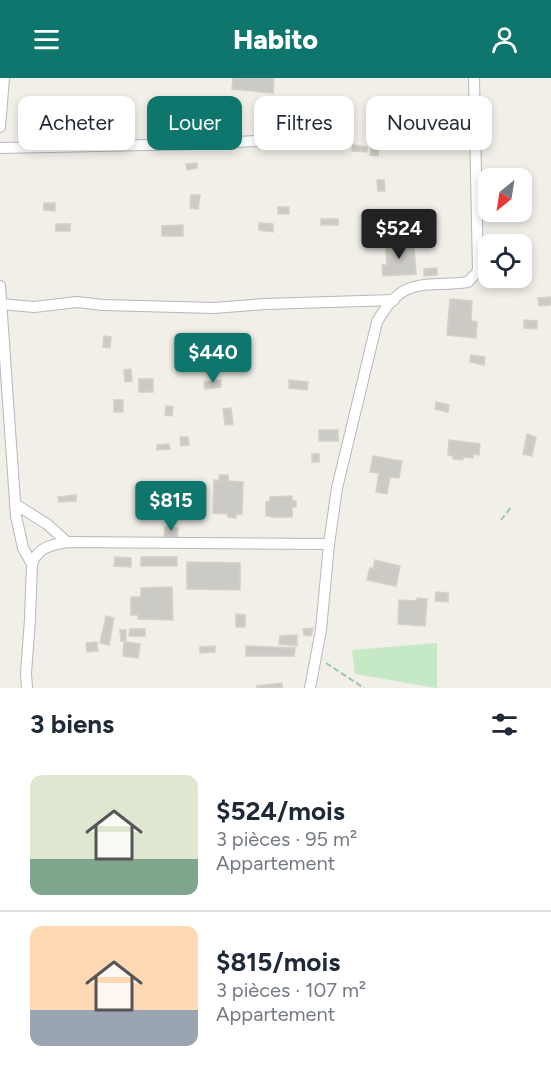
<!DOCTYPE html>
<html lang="fr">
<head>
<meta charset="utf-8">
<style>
	:root { --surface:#fff; --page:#f2f2f3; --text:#1f2937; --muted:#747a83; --line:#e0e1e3; --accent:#0f766e }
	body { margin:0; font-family:Figtree,sans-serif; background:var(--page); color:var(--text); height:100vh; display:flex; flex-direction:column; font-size:22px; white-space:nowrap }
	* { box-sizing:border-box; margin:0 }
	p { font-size:20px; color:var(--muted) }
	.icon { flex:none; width:33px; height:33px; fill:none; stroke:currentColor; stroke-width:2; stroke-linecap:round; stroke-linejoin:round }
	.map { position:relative; height:610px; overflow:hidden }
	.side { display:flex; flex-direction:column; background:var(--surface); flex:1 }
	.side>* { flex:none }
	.top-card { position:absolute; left:18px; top:18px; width:516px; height:54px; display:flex; gap:12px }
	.needle { width:39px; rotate:210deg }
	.buttons { position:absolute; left:478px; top:90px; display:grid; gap:12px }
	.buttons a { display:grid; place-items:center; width:54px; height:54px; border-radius:12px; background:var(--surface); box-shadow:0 3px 9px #0003; font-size:30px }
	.price { position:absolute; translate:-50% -51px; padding:0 14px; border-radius:6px; background:var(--accent); color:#fff; font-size:20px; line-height:39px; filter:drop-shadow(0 2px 3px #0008) }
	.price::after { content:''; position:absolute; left:50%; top:36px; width:18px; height:14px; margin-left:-9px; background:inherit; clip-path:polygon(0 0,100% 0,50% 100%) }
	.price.current { background:#222; color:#fff }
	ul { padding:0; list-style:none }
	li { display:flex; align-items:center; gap:18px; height:150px; padding:0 30px }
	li+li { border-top:2px solid var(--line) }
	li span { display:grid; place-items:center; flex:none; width:168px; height:120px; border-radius:12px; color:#555 }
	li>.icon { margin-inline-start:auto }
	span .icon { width:72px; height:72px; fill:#fffc; stroke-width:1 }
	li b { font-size:26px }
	h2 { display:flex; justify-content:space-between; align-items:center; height:72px; padding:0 30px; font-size:26px }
	.chip { padding:0 21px; border-radius:12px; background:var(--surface); box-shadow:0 3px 9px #0003; font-size:21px; line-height:54px }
	.chip.current { background:var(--accent); color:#fff }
	header { display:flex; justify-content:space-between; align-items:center; height:78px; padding:0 30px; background:var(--accent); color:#fff; font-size:27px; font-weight:800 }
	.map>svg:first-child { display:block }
	.green { fill:#c5e8c5 }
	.building { fill:#cccac5; stroke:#d6d1c6; stroke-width:1.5 }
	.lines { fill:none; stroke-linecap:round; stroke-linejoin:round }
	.minor-casing { stroke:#b5b8bc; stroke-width:12 }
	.path { stroke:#9cc7a9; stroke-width:2; stroke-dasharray:6 3; stroke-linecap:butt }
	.minor { stroke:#fff; stroke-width:10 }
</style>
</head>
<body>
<header><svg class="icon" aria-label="menu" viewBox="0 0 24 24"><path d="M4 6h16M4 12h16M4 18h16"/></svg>Habito<svg class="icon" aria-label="person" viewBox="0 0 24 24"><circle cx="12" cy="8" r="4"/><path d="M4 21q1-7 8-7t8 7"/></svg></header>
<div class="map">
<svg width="551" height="610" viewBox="0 0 551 610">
	<rect width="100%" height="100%" fill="#f1efe8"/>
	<path class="green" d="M437,565v45l-82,-14 -3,-24z"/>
	<g class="building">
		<path d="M233,0h41l-1,15 -41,-4z"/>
		<path d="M310,38v13h-9v-12z"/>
		<rect x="281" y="40" width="15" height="8"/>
		<path d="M64,45h7l-1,13 -12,-2v-5h6z"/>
		<path d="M372,58l8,1 -2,19 -8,-1z"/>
		<path d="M353,67l14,2v5l-15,-1z"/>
		<path d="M197,85v5l-10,2 -1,-6z"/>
		<path d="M377,102h7l1,11h-7z"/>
		<path d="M191,117h9l-2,14 -8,-1z"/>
		<path d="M44,125h11v8l-11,-1z"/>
		<rect x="278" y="129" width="11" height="7"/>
		<path d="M381,138h13v10h8v9h-17v-5h-3z"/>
		<rect x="321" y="141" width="17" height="6"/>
		<path d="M259,145l14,1v8l-14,-2z"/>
		<rect x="56" y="146" width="14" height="7"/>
		<path d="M183,147v11h-21v-10z"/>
		<path d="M398,162l1,7h15l2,27 -33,2 -1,-11h5l-2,-24z"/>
		<path d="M437,190v7l-13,1v-7z"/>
		<path d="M551,219v8l-12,1 -1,-8z"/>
		<path d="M450,221l22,2 -1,20 6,1 -1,16 -29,-3z"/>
		<path d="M524,242l13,1v8l-13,-1z"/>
		<path d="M104,258l7,1 -1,11 -7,-1z"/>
		<path d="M471,277l14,2 -1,8 -14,-3z"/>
		<path d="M131,291l1,12 -7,1 -1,-12z"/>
		<rect x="139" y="301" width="14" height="13"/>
		<path d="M221,302v7l-16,2 -1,-7z"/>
		<path d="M289,302l19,2 -1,8 -18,-2z"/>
		<rect x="114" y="322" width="9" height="12"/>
		<path d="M436,324l13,3 -1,7 -13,-3z"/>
		<path d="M166,328l7,1 -1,9 -7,-1z"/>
		<path d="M231,330l2,16 -8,1 -2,-16z"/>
		<rect x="319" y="352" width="19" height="11"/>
		<path d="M527,356l9,3 -4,19 -9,-2z"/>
		<path d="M180,359h8l1,8 -8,1z"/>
		<path d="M449,362l31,4 -1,11 -6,-1v4l-10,-1v3l-10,-1v-3l-5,-1z"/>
		<path d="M169,366l1,5 -13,1v-5z"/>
		<rect x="312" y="376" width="7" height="8"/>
		<path d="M373,378l29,5 -3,17 -9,-1 -3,17 -11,-2 3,-19 -9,-1z"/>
		<path d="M219,397h9v6l15,1 -1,32h-6v4l-8,-1v-3l-15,-1 1,-33 5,1z"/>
		<path d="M76,417v6l-17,1 -1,-5z"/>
		<path d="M292,418v5h4v6h-4v10h-21v-1h-5v-14l4,-1v-4z"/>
		<path d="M165,449l13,1 -1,10 -13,-1z"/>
		<path d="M115,479l16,1v9l-17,-1z"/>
		<rect x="141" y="479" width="36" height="9"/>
		<path d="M375,482l25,6 -4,20 -29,-6 3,-12 3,1z"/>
		<path d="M187,484l53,1v27l-53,-1z"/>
		<path d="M172,509l1,33 -35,-1v-4h-7v-18h10v-9z"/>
		<path d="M436,514l12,1v9l-13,-1z"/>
		<path d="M417,520l10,1 -2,27 -27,-2 1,-24 18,1z"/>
		<path d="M236,536l9,1v12h-9z"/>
		<path d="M106,538l8,2 -5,27 -9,-2z"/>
		<path d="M313,550l-2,8 -7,-1 -1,-6z"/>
		<path d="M130,551h15v7h-16z"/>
		<path d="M120,552h6v11h-5z"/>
		<path d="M297,557v11l-18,-2 1,-8z"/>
		<path d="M97,564l1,9 -11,1 -1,-9z"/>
		<path d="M124,564l16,2 -2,14 -15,-2z"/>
		<path d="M215,568v6l-15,1v-6z"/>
		<path d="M246,568l49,2 -1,8h-48z"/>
		<path d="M282,605v5h-25v-2z"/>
	</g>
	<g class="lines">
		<g class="minor-casing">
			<g id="minor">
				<path d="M0,49l4,-49"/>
				<path d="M0,70l197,-4 102,-5"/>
				<path d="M0,208l16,230 7,32 9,16"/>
				<path d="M0,226l34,3 43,-5 26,3 111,3 51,-4 129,-4"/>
				<path d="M15,426l32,20 20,18"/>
				<path d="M27,610l-1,-15 4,-54 2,-55c6,-17 19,-19 35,-22l262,2"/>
				<path d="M310,610l11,-58 8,-86 8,-56 40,-166c27,-48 47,-34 91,-40l10,-11 -4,-193"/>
			</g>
		</g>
		<g class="path">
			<path d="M501,442l11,-14"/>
			<path d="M326,585l38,25"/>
		</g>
		<use href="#minor" class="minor"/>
	</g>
</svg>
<div class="buttons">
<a><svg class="needle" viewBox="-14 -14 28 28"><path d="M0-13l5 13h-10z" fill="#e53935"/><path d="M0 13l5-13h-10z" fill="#747a83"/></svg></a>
<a><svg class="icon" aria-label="locate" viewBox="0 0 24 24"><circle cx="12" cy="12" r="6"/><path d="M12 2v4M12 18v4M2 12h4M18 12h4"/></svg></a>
</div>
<b class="price current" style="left:399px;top:182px">$524</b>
<b class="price" style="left:213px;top:306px">$440</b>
<b class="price" style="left:171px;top:454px">$815</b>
<div class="top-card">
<a class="chip">Acheter</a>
<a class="chip current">Louer</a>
<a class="chip">Filtres</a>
<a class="chip">Nouveau</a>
</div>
</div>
<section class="side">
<h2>3 biens<svg class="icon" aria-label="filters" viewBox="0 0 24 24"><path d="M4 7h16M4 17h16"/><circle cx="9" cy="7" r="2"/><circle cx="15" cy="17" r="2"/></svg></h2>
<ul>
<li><span style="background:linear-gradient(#dfe7d0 70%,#7fa58c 0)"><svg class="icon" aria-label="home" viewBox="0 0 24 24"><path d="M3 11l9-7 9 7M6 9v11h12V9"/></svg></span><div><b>$524/mois</b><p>3 pièces · 95 m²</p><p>Appartement</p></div></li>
<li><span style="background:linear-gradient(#ffd9b3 70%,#9aa5b1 0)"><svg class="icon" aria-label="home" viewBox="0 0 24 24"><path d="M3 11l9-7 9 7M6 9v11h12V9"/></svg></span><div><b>$815/mois</b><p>3 pièces · 107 m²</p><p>Appartement</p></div></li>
</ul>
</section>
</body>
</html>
